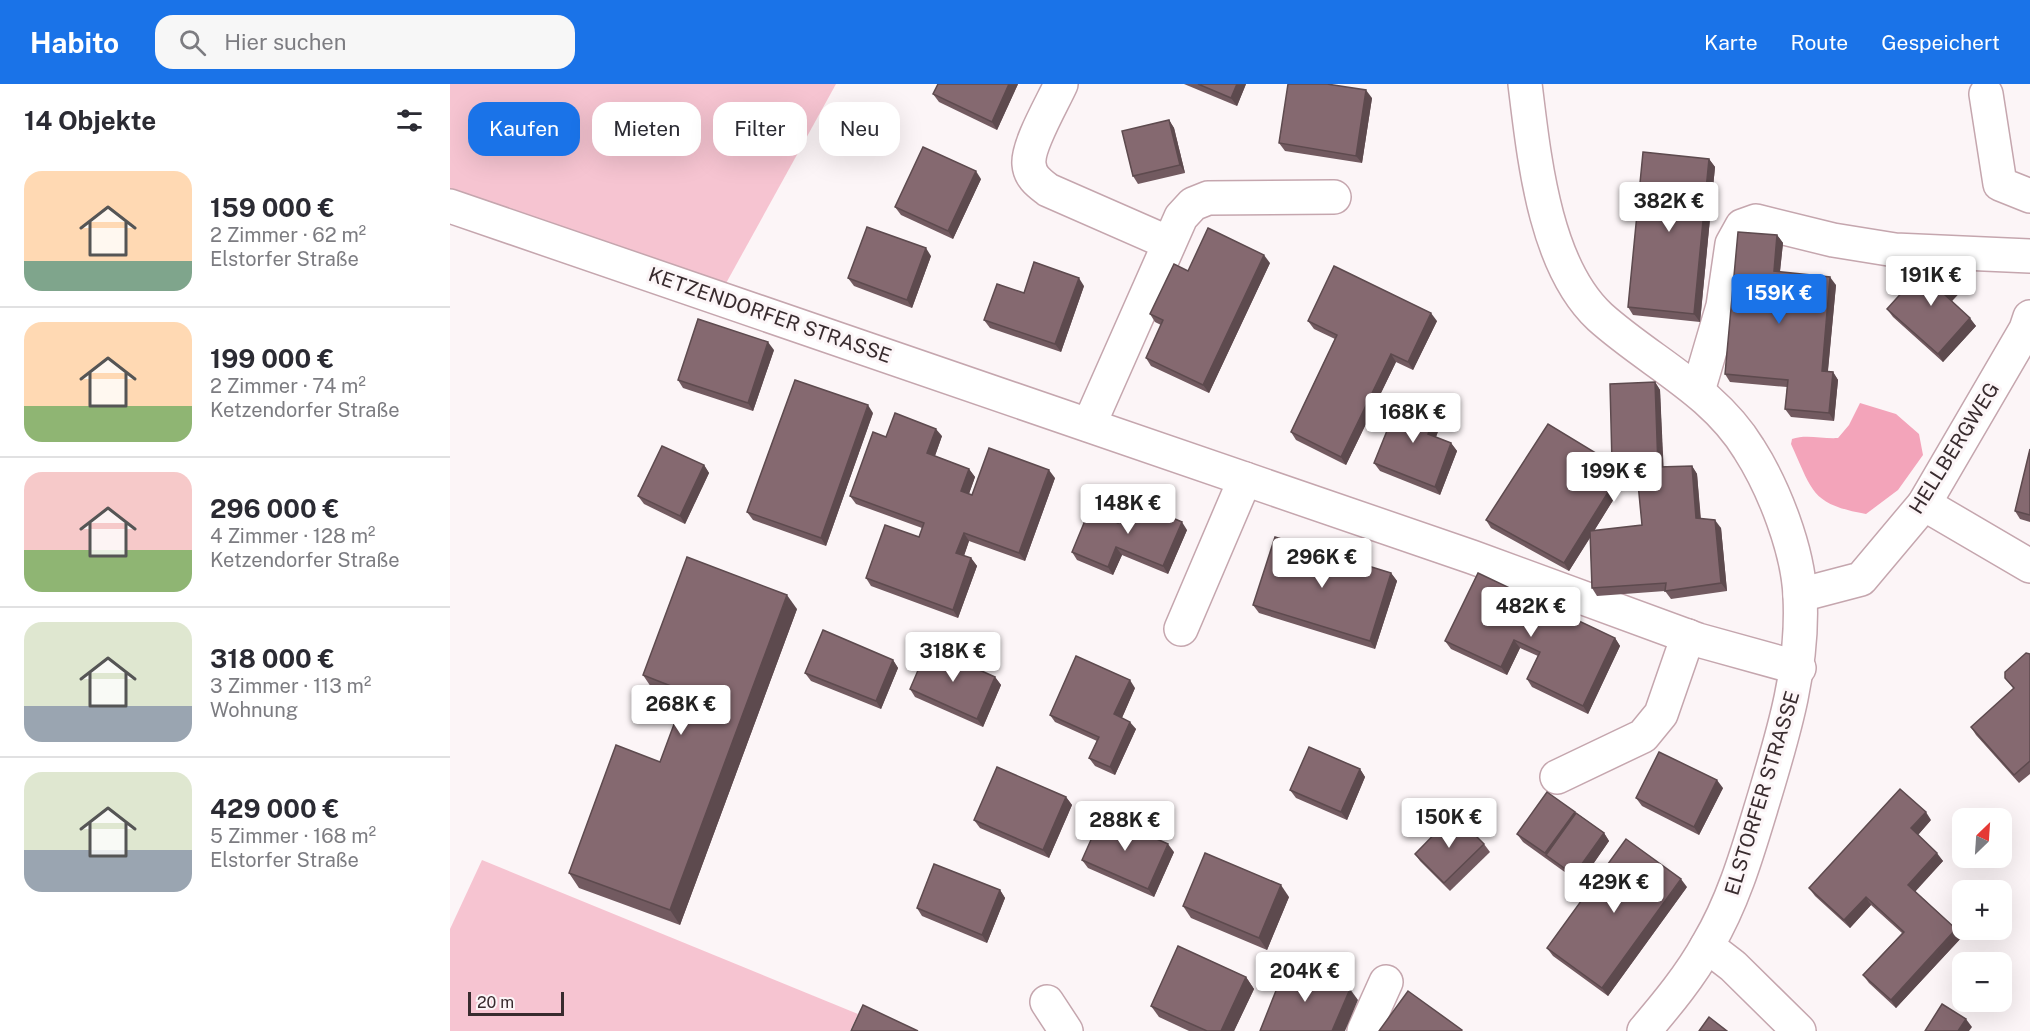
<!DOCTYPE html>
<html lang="de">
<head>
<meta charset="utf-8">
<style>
	:root { --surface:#fff; --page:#f7f7f7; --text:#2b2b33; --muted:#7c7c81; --line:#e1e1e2; --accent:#1a73e8 }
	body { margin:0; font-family:"Public Sans",sans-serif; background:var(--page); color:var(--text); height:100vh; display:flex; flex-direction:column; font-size:22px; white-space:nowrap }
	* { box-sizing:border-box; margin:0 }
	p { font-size:20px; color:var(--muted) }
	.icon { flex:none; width:33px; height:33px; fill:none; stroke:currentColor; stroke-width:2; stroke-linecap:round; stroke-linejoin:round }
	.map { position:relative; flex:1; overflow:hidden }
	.side { display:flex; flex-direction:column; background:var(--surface); width:450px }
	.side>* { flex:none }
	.top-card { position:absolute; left:18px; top:18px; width:570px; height:54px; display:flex; gap:12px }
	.needle { width:39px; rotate:25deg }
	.tools { position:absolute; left:1502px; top:724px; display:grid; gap:12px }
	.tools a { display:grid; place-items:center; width:60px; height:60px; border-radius:12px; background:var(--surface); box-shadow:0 6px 24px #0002; font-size:30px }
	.scale { position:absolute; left:18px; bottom:15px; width:96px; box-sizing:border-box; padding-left:6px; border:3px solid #382b2e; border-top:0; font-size:16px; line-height:21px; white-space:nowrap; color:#382b2e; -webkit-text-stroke:4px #fcf5f7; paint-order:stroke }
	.price { position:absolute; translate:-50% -51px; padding:0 14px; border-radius:6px; background:#fff; color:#222; font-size:20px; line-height:39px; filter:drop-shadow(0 2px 3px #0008) }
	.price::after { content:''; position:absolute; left:50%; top:36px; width:18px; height:14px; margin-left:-9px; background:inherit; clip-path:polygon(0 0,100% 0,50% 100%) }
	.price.selected { background:var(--accent); color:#fff }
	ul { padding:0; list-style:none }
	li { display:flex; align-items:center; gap:18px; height:150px; padding:0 24px }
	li+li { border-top:2px solid var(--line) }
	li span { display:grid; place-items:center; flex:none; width:168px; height:120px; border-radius:18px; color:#555 }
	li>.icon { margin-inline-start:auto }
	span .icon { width:72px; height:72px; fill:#fffc; stroke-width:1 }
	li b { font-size:26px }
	h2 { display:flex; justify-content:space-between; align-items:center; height:72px; padding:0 24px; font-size:26px }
	.pill { padding:0 21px; border-radius:18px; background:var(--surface); box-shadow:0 6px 24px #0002; font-size:21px; line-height:54px }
	.pill.selected { background:var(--accent); color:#fff }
	header { display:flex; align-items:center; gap:36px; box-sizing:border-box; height:84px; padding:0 30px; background:var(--accent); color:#fff }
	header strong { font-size:28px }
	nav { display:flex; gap:33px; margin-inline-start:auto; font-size:21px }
	.search { width:420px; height:54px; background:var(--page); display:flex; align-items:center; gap:15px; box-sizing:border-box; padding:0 21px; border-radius:18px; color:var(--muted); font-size:22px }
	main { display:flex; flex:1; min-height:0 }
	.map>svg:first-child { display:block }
	.green { fill:#f6c4d1 }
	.water { fill:#f3a4ba }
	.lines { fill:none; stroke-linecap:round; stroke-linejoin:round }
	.minor-casing { stroke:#c5a6ae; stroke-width:36 }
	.major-casing { stroke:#c5a6ae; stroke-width:36 }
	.minor { stroke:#fff; stroke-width:33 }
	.major { stroke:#fff; stroke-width:33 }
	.wall { fill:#725a60; fill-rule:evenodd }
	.shaded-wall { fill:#5d4a4e }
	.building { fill:#856970; stroke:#5d4a4e; stroke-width:1.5 }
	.labels { text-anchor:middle; stroke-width:6; stroke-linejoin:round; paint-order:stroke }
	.street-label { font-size:20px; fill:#382b2e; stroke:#fcf5f7 }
</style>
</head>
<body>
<header>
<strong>Habito</strong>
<div class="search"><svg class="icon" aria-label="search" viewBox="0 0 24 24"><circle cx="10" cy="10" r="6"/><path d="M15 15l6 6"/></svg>Hier suchen</div>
<nav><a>Karte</a><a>Route</a><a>Gespeichert</a></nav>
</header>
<main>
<section class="side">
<h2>14 Objekte<svg class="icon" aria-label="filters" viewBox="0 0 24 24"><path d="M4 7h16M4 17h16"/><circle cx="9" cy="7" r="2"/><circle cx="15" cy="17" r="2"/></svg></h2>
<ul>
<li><span style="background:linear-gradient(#ffd9b3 75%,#7fa58c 0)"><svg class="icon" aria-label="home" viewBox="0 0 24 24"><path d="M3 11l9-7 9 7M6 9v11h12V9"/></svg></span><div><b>159 000 €</b><p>2 Zimmer · 62 m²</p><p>Elstorfer Straße</p></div></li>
<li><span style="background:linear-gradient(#ffd9b3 70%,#8fb573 0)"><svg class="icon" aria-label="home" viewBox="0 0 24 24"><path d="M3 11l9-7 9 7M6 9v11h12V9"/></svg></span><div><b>199 000 €</b><p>2 Zimmer · 74 m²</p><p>Ketzendorfer Straße</p></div></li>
<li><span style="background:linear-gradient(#f6c9c9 65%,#8fb573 0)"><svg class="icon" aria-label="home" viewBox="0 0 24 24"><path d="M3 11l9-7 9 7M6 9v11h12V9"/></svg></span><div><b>296 000 €</b><p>4 Zimmer · 128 m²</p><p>Ketzendorfer Straße</p></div></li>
<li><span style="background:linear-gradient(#dfe7d0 70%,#9aa5b1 0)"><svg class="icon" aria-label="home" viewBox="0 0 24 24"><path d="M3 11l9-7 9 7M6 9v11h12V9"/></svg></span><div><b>318 000 €</b><p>3 Zimmer · 113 m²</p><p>Wohnung</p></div></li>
<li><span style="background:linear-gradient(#dfe7d0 65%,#9aa5b1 0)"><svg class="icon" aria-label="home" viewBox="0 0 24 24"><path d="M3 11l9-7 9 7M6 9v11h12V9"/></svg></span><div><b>429 000 €</b><p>5 Zimmer · 168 m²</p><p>Elstorfer Straße</p></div></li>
</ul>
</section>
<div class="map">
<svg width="1580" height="947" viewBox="0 0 1580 947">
	<rect width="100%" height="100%" fill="#fcf5f7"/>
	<g class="green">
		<path d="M0,0h386l-122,221 -264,-88z"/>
		<path d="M32,776l376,154 -8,17h-400v-102z"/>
	</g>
	<path class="water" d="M1410,319l36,11 23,20 4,21 -25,35 -32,24c-55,-10 -53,-22 -75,-70l1,-5c14,-5 30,0 46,-1l11,-13z"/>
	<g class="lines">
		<g class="minor-casing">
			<g id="minor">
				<path d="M611,0c-8,18 -34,62 -32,80 1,13 10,19 19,26l121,53"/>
				<path d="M1536,10l14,90 30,12"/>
				<path d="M0,122l1022,351 226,83 101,28"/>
				<path d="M1248,307l25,-85 9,-62 10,-18 14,-5 77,19 62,10 135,6"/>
				<path d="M639,341l92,-208 12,-13 15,-6 126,-1"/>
				<path d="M1474,420l106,62"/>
				<path d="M1350,511l61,-16 63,-75 102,-175 4,-12"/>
				<path d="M731,545l64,-150"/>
				<path d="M1107,693l86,-41 18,-22 27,-78"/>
				<path d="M1257,862l26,20 66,65"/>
				<path d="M597,918l19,29"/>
				<path d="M914,947l22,-49"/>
			</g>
		</g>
		<g class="major-casing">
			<path id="major" d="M1075,0c9,72 19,181 75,233 50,45 113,73 149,132 25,39 49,101 51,147 4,74 -18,142 -39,212 -14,46 -28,94 -53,136 -17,31 -41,60 -64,87"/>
		</g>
		<use href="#minor" class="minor"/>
		<use href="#major" class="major"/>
	</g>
	<g class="wall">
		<path d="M568,0l-21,46 -58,-28 -6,-8z"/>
		<path d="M734,0h62l-9,22z"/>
		<path d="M922,14l-10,65 -77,-12 -6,-8z"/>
		<path d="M719,36l5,8 11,45 -47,11 -5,-8z"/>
		<path d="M1259,75l6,8 -15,155 -67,-7 -5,-8z"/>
		<path d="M531,95l-28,60 -52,-24 -6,-8z"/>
		<path d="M1327,151l6,8 -3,29 56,13 -8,86 5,1 5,8 -4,41 -43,-4 -6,-8 2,-22 -57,-5 -5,-8z"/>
		<path d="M481,172l-19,52 -58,-22 -6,-8z"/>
		<path d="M820,179l-61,130 -58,-27 -5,-8 15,-33 -6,-3 -5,-8z"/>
		<path d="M634,202l-23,66 -71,-24 -6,-8 40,-27z"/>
		<path d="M1515,203l-13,14 24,25 -33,36 -50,-45 -6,-8z"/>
		<path d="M858,237h129l-24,49 -17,-8 -50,103 -50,-25 -5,-8 44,-93 -21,-10z"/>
		<path d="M324,266l-21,61 -70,-23 -5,-8z"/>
		<path d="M1205,298l5,8 3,77 29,-1 5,8 4,45 20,9 6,63 -56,8 -6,-8 -68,5 -5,-8 -2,-50 -21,33 -78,-43 -5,-8 126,-57zM1175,397h13l4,44 -48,6z"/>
		<path d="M987,326l6,8 -7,19 15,6 6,8 -17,44 -60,-24 -6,-8z"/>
		<path d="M423,329l-47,133 -73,-26 -6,-8z"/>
		<path d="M492,352l-7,20 34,13 6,8 -6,17 3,1 83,-17 -30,83 -56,-20 -5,15 7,2 6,8 -19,52 -87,-32 -5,-8 53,-41 3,-9 -66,-24 -6,-8 36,-59z"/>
		<path d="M1580,365v73l-10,-3 -5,-8z"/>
		<path d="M254,381l5,8 -24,51 -41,-20 -6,-8z"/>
		<path d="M668,439l69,7 -19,44 -46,-19 -9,20 -36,-15 -5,-8z"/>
		<path d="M941,489l6,8 -22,68 -116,-36 -6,-8z"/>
		<path d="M347,525l-117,316 -101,-37 -10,-15 91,-111 23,-61 -30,-11 -10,-15z"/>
		<path d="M1165,554l5,8 -32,68 -56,-27 -5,-8 11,-23 -18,-8 -13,27 -56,-26 -6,-8z"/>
		<path d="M1580,570v120l-11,9 -43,-48 -5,-8 43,-38 -9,-11z"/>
		<path d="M443,576l5,8 -17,41 -70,-28 -6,-8z"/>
		<path d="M545,593l6,8 -18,42 -68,-30 -5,-8z"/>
		<path d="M685,604l-13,30 14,11 -21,46 -20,-9 -6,-8 8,-17 -42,-19 -5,-7z"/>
		<path d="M910,685l5,8 -18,43 -51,-22 -6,-8z"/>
		<path d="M1273,704l-24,47 -57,-29 -6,-8z"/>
		<path d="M616,713l6,8 -23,53 -69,-30 -6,-8z"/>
		<path d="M1125,728l29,21 5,8 -29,42 -57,-41 -6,-8z"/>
		<path d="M1481,736l-13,15 25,26 -28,30 41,38 6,8 -66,71 -27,-25 -6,-8 39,-42 -31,-28 -21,23 -35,-32 -6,-8z"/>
		<path d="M1034,760l6,8 -40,39 -30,-30 -5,-7z"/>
		<path d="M724,768l-20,45 -66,-29 -6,-8z"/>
		<path d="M1237,803l-79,109 -55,-40 -6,-8z"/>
		<path d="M550,806l5,8 -18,45 -65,-27 -5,-8z"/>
		<path d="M839,813l-22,53 -76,-32 -8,-12z"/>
		<path d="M796,893l8,12 -20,42h-45l-30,-14 -8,-11z"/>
	</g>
	<g class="shaded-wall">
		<path d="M559,0h9l-21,46 -5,-8z"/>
		<path d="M787,0h9l-9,22 -6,-8z"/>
		<path d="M916,6l6,8 -10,65 -6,-7z"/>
		<path d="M719,36l5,8 11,45 -5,-8z"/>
		<path d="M1259,75l6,8 -15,155 -6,-8z"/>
		<path d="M526,87l5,8 -28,60 -5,-8z"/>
		<path d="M1327,151l6,8 -4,36 -5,-8z"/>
		<path d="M476,164l5,8 -19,52 -5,-8z"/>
		<path d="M814,171l6,8 -61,130 -6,-8z"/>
		<path d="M1380,193l6,8 -9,94 -5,-8z"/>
		<path d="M629,194l5,8 -23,66 -6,-8z"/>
		<path d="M1509,195l6,8 -15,16 -5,-8z"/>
		<path d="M981,229l6,8 -24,49 -5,-8z"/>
		<path d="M1520,234l6,8 -33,36 -5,-8z"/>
		<path d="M318,258l6,8 -21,61 -5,-8z"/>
		<path d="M941,270l5,8 -50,103 -5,-8z"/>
		<path d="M1383,288l5,8 -4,41 -5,-8z"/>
		<path d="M1205,298l5,8 4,85 -6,-8z"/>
		<path d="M418,321l5,8 -47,133 -5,-8z"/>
		<path d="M987,326l6,8 -9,24 -6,-8z"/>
		<path d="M486,345l6,7 -9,25 -6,-8z"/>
		<path d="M1001,359l6,8 -17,44 -5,-8z"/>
		<path d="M254,381l5,8 -24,51 -5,-8z"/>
		<path d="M1242,382l5,8 4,52 -5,-8z"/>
		<path d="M519,385l6,8 -8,22 -6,-8z"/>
		<path d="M599,386l6,8 -30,83 -6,-8z"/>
		<path d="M1170,389l5,8 -56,90 -5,-8z"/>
		<path d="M1265,436l6,8 6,63 -6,-8z"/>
		<path d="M732,438l5,8 -19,44 -5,-8z"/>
		<path d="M514,449l5,8 -7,20 -6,-8z"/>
		<path d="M666,463l6,8 -9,20 -5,-8z"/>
		<path d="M521,474l6,8 -19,52 -5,-8z"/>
		<path d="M941,489l6,8 -22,68 -5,-8z"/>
		<path d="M337,511l10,14 -117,316 -10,-15z"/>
		<path d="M1165,554l5,8 -32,68 -5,-8z"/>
		<path d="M1064,556l6,8 -13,27 -6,-8z"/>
		<path d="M443,576l5,8 -17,41 -5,-8z"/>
		<path d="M545,593l6,8 -18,42 -6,-8z"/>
		<path d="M680,596l5,8 -15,34 -6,-8z"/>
		<path d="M680,638l6,7 -21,46 -5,-8z"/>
		<path d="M910,685l5,8 -18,43 -6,-8z"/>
		<path d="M1267,696l6,8 -24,47 -5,-8z"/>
		<path d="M616,713l6,8 -23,53 -6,-8z"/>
		<path d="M1125,728l6,8 -34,35 -2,-2z"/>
		<path d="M1476,728l5,8 -14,16 -6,-8z"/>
		<path d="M1154,749l5,8 -29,42 -6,-8z"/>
		<path d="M718,760l6,8 -20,45 -6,-8z"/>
		<path d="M1487,769l6,8 -29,32 -6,-8z"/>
		<path d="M1231,795l6,8 -79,109 -6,-8z"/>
		<path d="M831,801l8,12 -22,53 -8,-12z"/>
		<path d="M550,806l5,8 -18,45 -5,-8z"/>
		<path d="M1416,813l5,8 -21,23 -6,-8z"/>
		<path d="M1506,845l6,8 -66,71 -5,-8z"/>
		<path d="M796,893l8,12 -20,42h-13z"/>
		<path d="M900,905l8,11 -13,31h-13z"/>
		<path d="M1516,935l6,8 -3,4h-11z"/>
	</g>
	<g class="building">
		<path d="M488,0h71l-17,38 -59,-28z"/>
		<path d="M748,0h39l-6,14z"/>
		<path d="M838,0h39l39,6 -10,66 -77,-13z"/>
		<path d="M719,36l11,45 -47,11 -11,-45z"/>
		<path d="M473,63l53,24 -28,60 -53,-24z"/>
		<path d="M1193,68l66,7 -15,155 -66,-7z"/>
		<path d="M417,143l59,21 -19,52 -59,-22z"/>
		<path d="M758,144l56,27 -61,130 -57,-27 17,-38 -13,-6 24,-50 14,7z"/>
		<path d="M1288,148l39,3 -3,36 56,6 -8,94 11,1 -4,41 -44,-4 3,-29 -63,-6z"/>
		<path d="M1484,173l25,22 -14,16 25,23 -32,36 -51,-45z"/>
		<path d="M584,178l45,16 -24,66 -71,-24 13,-36 27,9z"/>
		<path d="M884,182l97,47 -23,49 -17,-8 -50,103 -50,-25 46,-97 -29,-14z"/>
		<path d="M248,235l70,23 -20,61 -70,-23z"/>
		<path d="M345,296l73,25 -47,133 -74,-26z"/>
		<path d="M1205,298l3,85 34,-1 4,52 19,2 6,63 -56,8 1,-8 -74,5 -2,-57 52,-6 -5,-52h-17l-56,90 -78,-43 62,-96 64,39 -2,-79z"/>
		<path d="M951,312l36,14 -9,24 23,9 -16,44 -61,-24z"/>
		<path d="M445,329l41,16 -9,24 42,16 -8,22 11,4 17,-47 60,22 -30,83 -55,-20 -8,20 15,5 -18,52 -87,-32 19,-53 34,12 5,-14 -74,-27 23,-64 13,5z"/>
		<path d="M212,362l42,19 -24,51 -42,-20z"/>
		<path d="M1580,365v66l-15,-4z"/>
		<path d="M678,415l54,23 -19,44 -47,-19 -8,20 -36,-15 17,-41 29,12z"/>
		<path d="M825,453l116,36 -21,68 -117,-36z"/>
		<path d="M237,473l100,38 -117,315 -101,-37 47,-128 44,17 26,-70 -43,-17z"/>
		<path d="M1028,489l137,65 -32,68 -56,-27 13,-27 -26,-12 -13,27 -56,-26z"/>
		<path d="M373,546l70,30 -17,41 -71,-28z"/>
		<path d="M478,563l67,30 -18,42 -67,-30z"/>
		<path d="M1576,569l4,1v107l-16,14 -43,-48 43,-39 -9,-10v-6z"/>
		<path d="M626,572l54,24 -16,34 16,8 -20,45 -21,-9 10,-21 -49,-22z"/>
		<path d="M859,663l51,22 -19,43 -51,-22z"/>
		<path d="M1209,668l58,28 -23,47 -58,-29z"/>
		<path d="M547,683l69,30 -23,53 -69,-30z"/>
		<path d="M1450,705l26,23 -15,16 26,25 -29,32 48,44 -65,71 -28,-25 41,-43 -38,-35 -22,23 -35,-32z"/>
		<path d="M1097,708l28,20 -30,41 -28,-19z"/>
		<path d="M1126,729l28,20 -30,42 -28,-20z"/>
		<path d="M1004,730l30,30 -40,39 -29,-29z"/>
		<path d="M652,731l66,29 -20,45 -66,-29z"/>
		<path d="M1176,755l55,40 -79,109 -55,-40z"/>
		<path d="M755,769l76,32 -22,53 -76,-32z"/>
		<path d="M484,780l66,26 -18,45 -65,-27z"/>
		<path d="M728,862l68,31 -25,54h-14l-56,-25z"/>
		<path d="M837,879l63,26 -18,42h-72z"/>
		<path d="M958,907l54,39 -1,1h-82z"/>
		<path d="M1492,920l24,15 -8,12h-33z"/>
		<path d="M413,921l55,26h-67z"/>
		<path d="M1259,933l18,14h-28z"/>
	</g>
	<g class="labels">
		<g class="street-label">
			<text transform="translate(320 231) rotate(19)" y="7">KETZENDORFER STRASSE</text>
			<text transform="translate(1504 364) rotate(-58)" y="7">HELLBERGWEG</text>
			<text transform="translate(1312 709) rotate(-73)" y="7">ELSTORFER STRASSE</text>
		</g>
	</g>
</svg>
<div class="tools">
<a><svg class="needle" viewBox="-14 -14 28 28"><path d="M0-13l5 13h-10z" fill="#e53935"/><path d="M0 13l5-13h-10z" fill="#7c7c81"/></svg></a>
<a>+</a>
<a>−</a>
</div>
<div class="scale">20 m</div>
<b class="price" style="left:1219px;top:149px">382K €</b>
<b class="price" style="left:1481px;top:223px">191K €</b>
<b class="price selected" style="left:1329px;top:241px">159K €</b>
<b class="price" style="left:963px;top:360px">168K €</b>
<b class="price" style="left:1164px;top:419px">199K €</b>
<b class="price" style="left:678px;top:451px">148K €</b>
<b class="price" style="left:872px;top:505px">296K €</b>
<b class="price" style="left:1081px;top:554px">482K €</b>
<b class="price" style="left:503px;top:599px">318K €</b>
<b class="price" style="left:231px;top:652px">268K €</b>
<b class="price" style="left:999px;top:765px">150K €</b>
<b class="price" style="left:675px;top:768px">288K €</b>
<b class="price" style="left:1164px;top:830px">429K €</b>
<b class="price" style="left:855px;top:919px">204K €</b>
<div class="top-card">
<a class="pill selected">Kaufen</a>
<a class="pill">Mieten</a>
<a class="pill">Filter</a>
<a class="pill">Neu</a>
</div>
</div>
</main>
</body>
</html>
